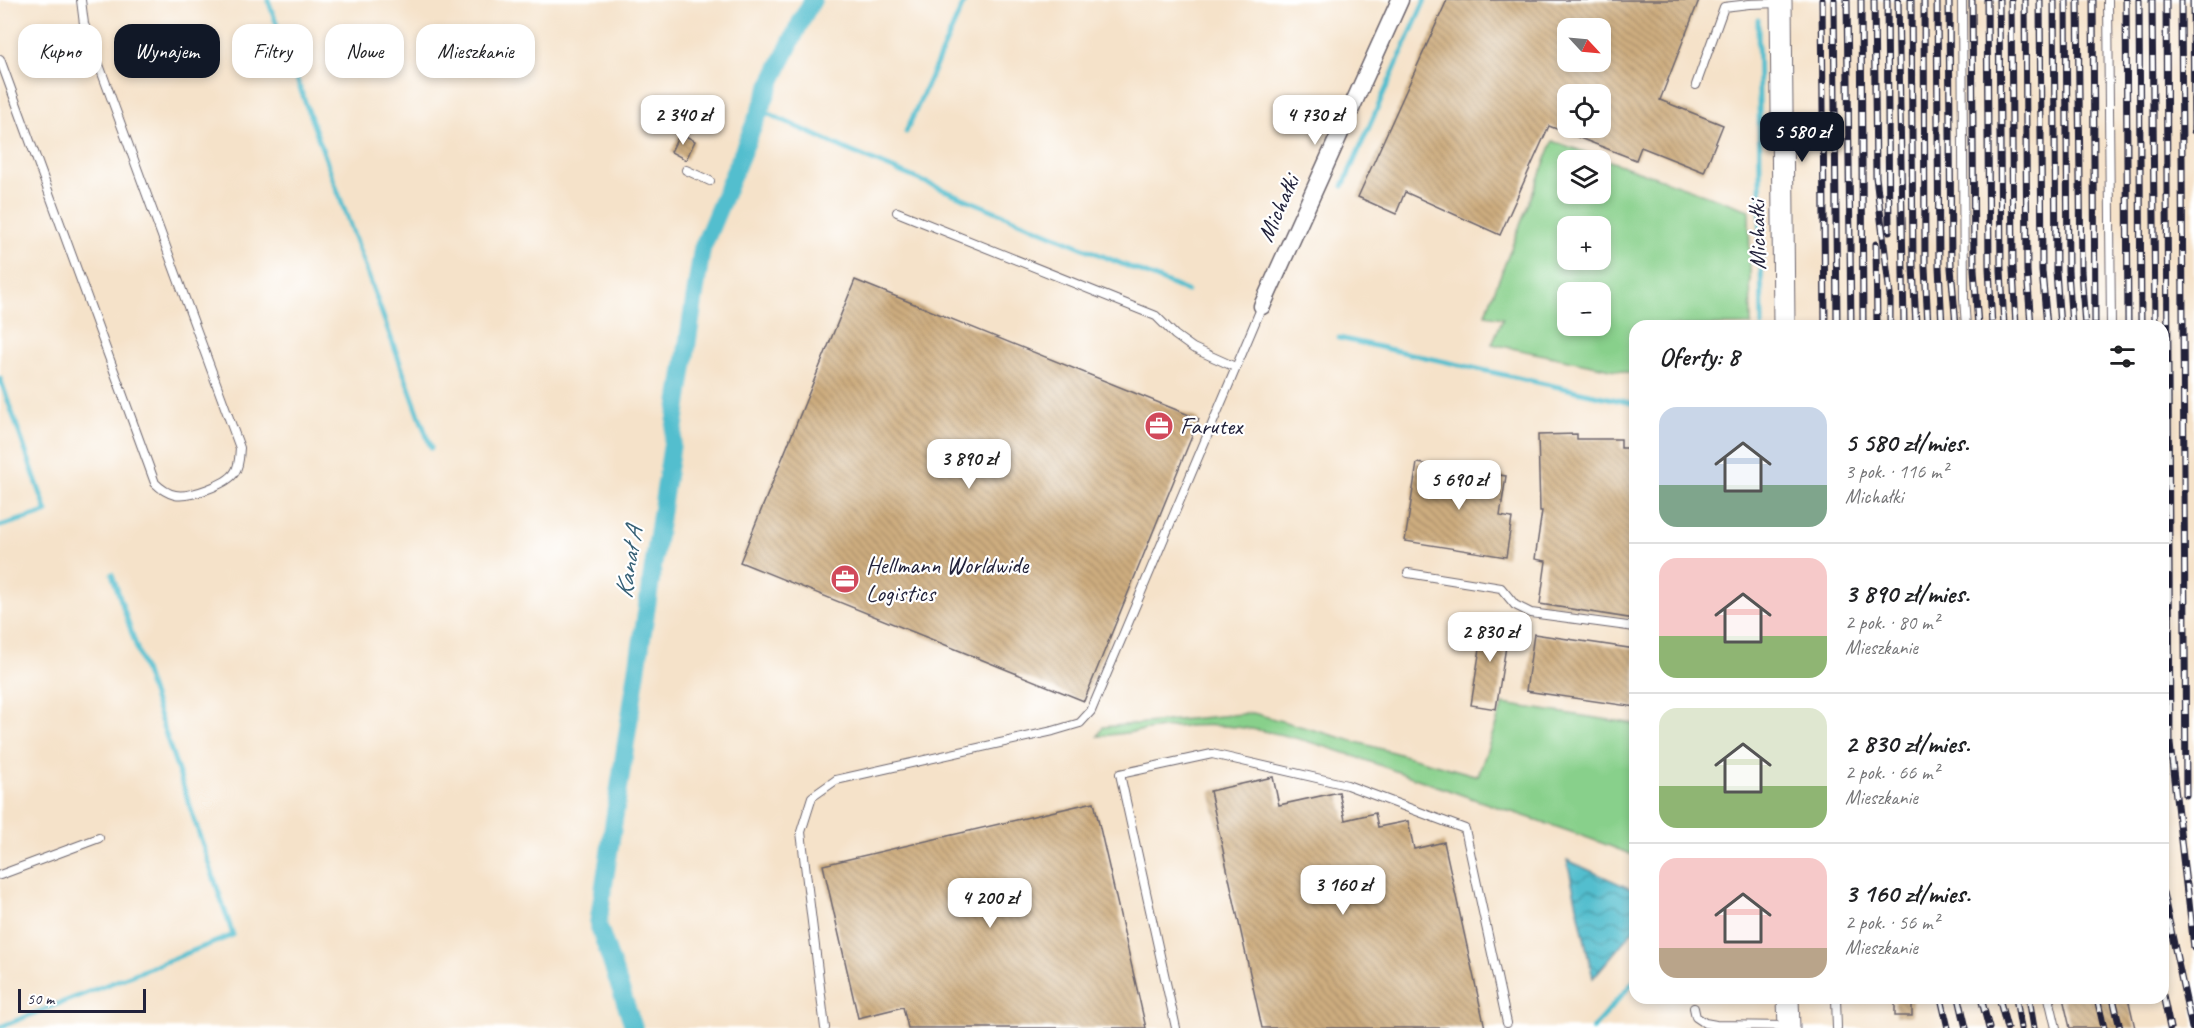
<!DOCTYPE html>
<html lang="pl">
<head>
<meta charset="utf-8">
<style>
	:root { --surface:#fff; --page:#f6f6f6; --text:#202124; --muted:#757577; --line:#e0e0e0; --accent:#111827 }
	body { margin:0; font-family:Caveat,sans-serif; background:var(--page); color:var(--text); height:100vh; display:flex; flex-direction:column; font-size:22px; white-space:nowrap }
	* { box-sizing:border-box; margin:0 }
	p { font-size:20px; color:var(--muted) }
	.icon { flex:none; width:33px; height:33px; fill:none; stroke:currentColor; stroke-width:2; stroke-linecap:round; stroke-linejoin:round }
	.map { position:relative; flex:1; overflow:hidden }
	.side { position:absolute; left:1629px; top:320px; width:540px; height:684px; display:flex; flex-direction:column; background:var(--surface); border-radius:18px; box-shadow:0 3px 9px #0003 }
	.side>* { flex:none }
	.guide { position:absolute; left:18px; top:24px; width:570px; height:54px; display:flex; gap:12px }
	.needle { width:39px; rotate:116deg }
	.buttons { position:absolute; left:1557px; top:18px; display:grid; gap:12px }
	.buttons a { display:grid; place-items:center; width:54px; height:54px; border-radius:12px; background:var(--surface); box-shadow:0 3px 9px #0003; font-size:30px }
	.scale { position:absolute; left:18px; bottom:15px; width:128px; box-sizing:border-box; padding-left:6px; border:3px solid #22223b; border-top:0; font-size:16px; line-height:21px; white-space:nowrap; color:#22223b; -webkit-text-stroke:4px #fff; paint-order:stroke }
	.price { position:absolute; translate:-50% -51px; padding:0 14px; border-radius:12px; background:#fff; color:#222; font-size:20px; line-height:39px; filter:drop-shadow(0 2px 3px #0008) }
	.price::after { content:''; position:absolute; left:50%; top:36px; width:18px; height:14px; margin-left:-9px; background:inherit; clip-path:polygon(0 0,100% 0,50% 100%) }
	.price.selected { background:var(--accent); color:#fff }
	ul { padding:0; list-style:none }
	li { display:flex; align-items:center; gap:18px; height:150px; padding:0 30px }
	li+li { border-top:2px solid var(--line) }
	li span { display:grid; place-items:center; flex:none; width:168px; height:120px; border-radius:18px; color:#555 }
	li>.icon { margin-inline-start:auto }
	span .icon { width:72px; height:72px; fill:#fffc; stroke-width:1 }
	li b { font-size:26px }
	h2 { display:flex; justify-content:space-between; align-items:center; height:72px; padding:0 30px; font-size:26px }
	.pill { padding:0 21px; border-radius:18px; background:var(--surface); box-shadow:0 3px 9px #0003; font-size:21px; line-height:54px }
	.pill.selected { background:var(--accent); color:#fff }
	.map>svg:first-child { display:block }
	.grass { fill:#88d08b; stroke:#557963; stroke-width:1.5; fill-rule:evenodd }
	.water { fill:url(#water-waves); stroke:#3a7084; stroke-width:1.5 }
	.lines { fill:none; stroke-linecap:round; stroke-linejoin:round }
	.stream { stroke:#53bece; stroke-width:5 }
	.canal { stroke:#53bece; stroke-width:18 }
	.building { fill:url(#building-back-hatch); fill-rule:evenodd }
	.service-casing { stroke:#6c656d; stroke-width:10 }
	.minor-casing { stroke:#6c656d; stroke-width:19 }
	.tertiary-casing { stroke:#6c656d; stroke-width:23 }
	.service { stroke:#fff; stroke-width:8 }
	.minor { stroke:#fff; stroke-width:16 }
	.tertiary { stroke:#fff; stroke-width:21 }
	.rail-casing { stroke:#22223b; stroke-width:7 }
	.rail { stroke:#fff; stroke-width:4.5; stroke-dasharray:14; stroke-linecap:butt }
	.labels { text-anchor:middle; stroke-width:4.5; stroke-linejoin:round; paint-order:stroke }
	.street-label { font-size:24px; fill:#22223b; stroke:#fff }
	.poi-label { font-size:24px; fill:#22223b; stroke:#fff; text-anchor:start }
	.water-label { font-size:26px; font-style:italic; fill:#366076; stroke:#fff }
</style>
</head>
<body>
<div class="map">
<svg width="2194" height="1028" viewBox="0 0 2194 1028">
	<defs>
		<pattern id="water-waves" width="16" height="10" patternUnits="userSpaceOnUse" patternTransform="scale(1.5)"><rect width="16" height="10" fill="#53bece"/><path d="M0 5q4-4 8 0t8 0" fill="none" stroke="#449aa8"/></pattern>
		<pattern id="building-back-hatch" width="6" height="6" patternUnits="userSpaceOnUse" patternTransform="scale(1.5)"><rect width="6" height="6" fill="#cead7f"/><path d="M-1 5l2 2M0 0l6 6M5-1l2 2" fill="none" stroke="#a78c69"/></pattern>
	</defs>
	<rect width="100%" height="100%" fill="#fff"/>
	<filter id="ink" filterUnits="userSpaceOnUse"><feTurbulence type="fractalNoise" baseFrequency=".0167" numOctaves="2"/><feDisplacementMap in="SourceGraphic" scale="12" xChannelSelector="R" yChannelSelector="G"/><feConvolveMatrix kernelMatrix="1 2 1 2 8 2 1 2 1" color-interpolation-filters="sRGB"/></filter>
	<filter id="wash" filterUnits="userSpaceOnUse"><feTurbulence type="fractalNoise" baseFrequency=".008" numOctaves="4" result="noise"/><feDisplacementMap in="SourceGraphic" scale="24" xChannelSelector="R" yChannelSelector="G"/><feGaussianBlur stdDeviation="1.35" result="paint"/><feColorMatrix in="noise" values="0 0 0 0 0 0 0 0 0 0 0 0 0 0 0 0 0 1.4 0 .05"/><feComposite in="paint" operator="in"/></filter>
	<g filter="url(#wash)">
		<rect width="100%" height="100%" fill="#f5e2c9"/>
		<g class="grass">
			<path d="M1553,141l196,69 2,115 -116,1v48l-143,-30 11,-26 -18,-3zM1568,160h32v34h-32zM1568,226h32v34h-32zM1568,292h32v34h-32z"/>
			<path d="M1503,704l132,20v132c-60,-25 -123,-43 -184,-65 -73,-25 -148,-59 -226,-65 -43,-3 -85,6 -127,10l5,-9 150,-14 225,63z"/>
		</g>
		<path class="water" d="M1567,860l68,31v37l-42,50z"/>
		<g class="lines">
			<g class="stream">
				<path d="M268,0l163,448"/>
				<path d="M1758,20l4,306"/>
				<path d="M760,110l90,41 337,140"/>
				<path d="M906,132l59,-132"/>
				<path d="M1343,186l82,-186"/>
				<path d="M1339,338l296,66"/>
				<path d="M0,378l47,134 -47,14"/>
				<path d="M0,1027l233,-92 -121,-361"/>
				<path d="M1593,1028l42,-48"/>
			</g>
			<path class="canal" d="M634,1028l-36,-104 104,-675 71,-170 30,-62 10,-17"/>
		</g>
		<g id="blocks">
			<g class="building">
				<path d="M1447,0h252l-39,100 63,25 -19,47 -63,-25 -5,13 -87,-34 -49,109 -95,-43 -9,22 -38,-17zM1568,28h32v34h-32zM1568,94h32v34h-32z"/>
				<path d="M680,133l15,8 -9,19 -15,-8z"/>
				<path d="M855,280l344,139 -115,282 -344,-139z"/>
				<path d="M1577,434v5h44v9h14v171l-95,-15 6,-43 -11,-2 7,-48h-2l-2,-76z"/>
				<path d="M1417,463l89,13 -6,40 12,2 -6,39 -101,-16z"/>
				<path d="M1485,617l25,4 -14,88 -25,-4z"/>
				<path d="M1534,634l101,15v58l-109,-16z"/>
				<path d="M1273,777l6,28 60,-13 6,28 30,-7 3,14 30,-6 6,28 30,-7 41,186h-223l-52,-237z"/>
				<path d="M1094,802l52,226h-238l-5,-21 -45,11 -35,-153z"/>
				<rect x="1895" y="998" width="17" height="18"/>
				<path d="M2063,998h65l7,30h-65z"/>
			</g>
		</g>
	</g>
	<g filter="url(#ink)">
		<use href="#blocks" fill-opacity="0" stroke="#6c656d" stroke-width="1.5"/>
		<g class="lines">
			<g class="service-casing">
				<g id="service">
					<path d="M1962,0l2,298 2,28"/>
					<path d="M2108,0l3,326"/>
					<path d="M0,59l155,424c6,6 11,10 20,12 14,3 53,-11 60,-23 5,-8 4,-16 5,-24l-156,-424 -3,-24"/>
					<path d="M1696,85l28,-78 25,-3 31,-1"/>
					<path d="M686,170l24,11"/>
					<path d="M897,212l259,104 19,19 18,13 42,19"/>
					<path d="M1408,573l93,15 14,17 16,8 104,14"/>
					<path d="M0,875l99,-37"/>
					<path d="M1836,998l1,30"/>
					<path d="M2049,998l7,30"/>
					<path d="M1694,1008l2,9 9,6 11,2 72,1"/>
					<path d="M825,1028l-24,-196 11,-35 24,-17 217,-49 27,-8 11,-12 171,-405"/>
					<path d="M1176,1028l-56,-254 92,-20 135,31 118,44 42,194"/>
				</g>
			</g>
			<g class="minor-casing">
				<path id="minor" d="M1262,306l138,-306"/>
			</g>
			<g class="tertiary-casing">
				<g id="tertiary">
					<path d="M1781,0l3,326"/>
					<path d="M1788,998l1,30"/>
				</g>
			</g>
			<use href="#service" class="service"/>
			<use href="#minor" class="minor"/>
			<use href="#tertiary" class="tertiary"/>
			<g class="rail-casing">
				<g id="rail">
					<path d="M1822,0l3,326"/>
					<path d="M1834,0l3,326"/>
					<path d="M1847,0l4,326"/>
					<path d="M1861,0l2,326"/>
					<path d="M1874,0l2,177 14,118v31"/>
					<path d="M1887,0l2,231"/>
					<path d="M1898,0l6,326"/>
					<path d="M1911,0l2,266 3,60"/>
					<path d="M1924,0l1,267 3,59"/>
					<path d="M1937,0l2,267 3,59"/>
					<path d="M1949,0l2,268 5,58"/>
					<path d="M1972,0l2,269 4,57"/>
					<path d="M1987,0l2,268 3,58"/>
					<path d="M1999,0l2,270 3,56"/>
					<path d="M2011,0l2,269 3,57"/>
					<path d="M2025,0l2,271 4,55"/>
					<path d="M2040,0l2,271 5,55"/>
					<path d="M2054,0l2,271 4,55"/>
					<path d="M2066,0l2,271 4,55"/>
					<path d="M2078,0l3,271 4,55"/>
					<path d="M2093,0l2,326"/>
					<path d="M2126,0l2,326"/>
					<path d="M2139,0l2,326"/>
					<path d="M2152,0l3,326"/>
					<path d="M2166,0l4,744 17,149"/>
					<path d="M2181,0l5,795"/>
					<path d="M2193,0l1,131"/>
					<path d="M1876,244l1,82"/>
					<path d="M2187,884l7,64"/>
					<path d="M2163,893l29,135"/>
					<path d="M2163,995l7,33"/>
					<path d="M1941,998l7,30"/>
					<path d="M1959,998l7,30"/>
					<path d="M1981,998l8,30"/>
					<path d="M1999,998l8,30"/>
					<path d="M2016,998l5,30"/>
					<path d="M2029,998l5,30"/>
					<path d="M2097,998l7,30"/>
					<path d="M2113,998l7,30"/>
				</g>
			</g>
			<use href="#rail" class="rail"/>
		</g>
	</g>
	<defs>
		<g id="office-disc" transform="scale(1.5)"><circle r="9.5" fill="#d1495b" stroke="#fff"/><path d="M-6-3h4V-5.5h4V-3h4V5H-6ZM-1-4.5V-3h2v-1.5ZM-6 0V1H6V0Z" fill="#fff"/></g>
	</defs>
	<g fill-rule="evenodd">
		<use href="#office-disc" x="1159" y="426"/>
		<use href="#office-disc" x="845" y="579"/>
	</g>
	<g class="labels">
		<g class="street-label">
			<text transform="translate(1278 208) rotate(-66)" y="8">Michałki</text>
			<text transform="translate(1757 235) rotate(-91)" y="8">Michałki</text>
		</g>
		<g class="poi-label">
			<text x="1180" y="434">Farutex</text>
			<text x="866" y="573">Hellmann Worldwide<tspan x="866" dy="28">Logistics</tspan></text>
		</g>
		<g class="water-label">
			<text transform="translate(628 563) rotate(-81)" y="9">Kanał A</text>
		</g>
	</g>
</svg>
<div class="buttons">
<a><svg class="needle" viewBox="-14 -14 28 28"><path d="M0-13l5 13h-10z" fill="#e53935"/><path d="M0 13l5-13h-10z" fill="#757577"/></svg></a>
<a><svg class="icon" aria-label="locate" viewBox="0 0 24 24"><circle cx="12" cy="12" r="6"/><path d="M12 2v4M12 18v4M2 12h4M18 12h4"/></svg></a>
<a><svg class="icon" aria-label="layers" viewBox="0 0 24 24"><path d="M12 4l9 5-9 5-9-5zM3 14l9 5 9-5"/></svg></a>
<a>+</a>
<a>−</a>
</div>
<div class="scale">50 m</div>
<b class="price" style="left:683px;top:146px">2 340 zł</b>
<b class="price" style="left:1315px;top:146px">4 730 zł</b>
<b class="price selected" style="left:1802px;top:163px">5 580 zł</b>
<b class="price" style="left:969px;top:490px">3 890 zł</b>
<b class="price" style="left:1459px;top:511px">5 690 zł</b>
<b class="price" style="left:1490px;top:663px">2 830 zł</b>
<b class="price" style="left:1343px;top:916px">3 160 zł</b>
<b class="price" style="left:990px;top:929px">4 200 zł</b>
<div class="guide">
<a class="pill">Kupno</a>
<a class="pill selected">Wynajem</a>
<a class="pill">Filtry</a>
<a class="pill">Nowe</a>
<a class="pill">Mieszkanie</a>
</div>
<section class="side">
<h2>Oferty: 8<svg class="icon" aria-label="filters" viewBox="0 0 24 24"><path d="M4 7h16M4 17h16"/><circle cx="9" cy="7" r="2"/><circle cx="15" cy="17" r="2"/></svg></h2>
<ul>
<li><span style="background:linear-gradient(#c9d6e8 65%,#7fa58c 0)"><svg class="icon" aria-label="home" viewBox="0 0 24 24"><path d="M3 11l9-7 9 7M6 9v11h12V9"/></svg></span><div><b>5 580 zł/mies.</b><p>3 pok. · 116 m²</p><p>Michałki</p></div></li>
<li><span style="background:linear-gradient(#f6c9c9 65%,#8fb573 0)"><svg class="icon" aria-label="home" viewBox="0 0 24 24"><path d="M3 11l9-7 9 7M6 9v11h12V9"/></svg></span><div><b>3 890 zł/mies.</b><p>2 pok. · 80 m²</p><p>Mieszkanie</p></div></li>
<li><span style="background:linear-gradient(#dfe7d0 65%,#8fb573 0)"><svg class="icon" aria-label="home" viewBox="0 0 24 24"><path d="M3 11l9-7 9 7M6 9v11h12V9"/></svg></span><div><b>2 830 zł/mies.</b><p>2 pok. · 66 m²</p><p>Mieszkanie</p></div></li>
<li><span style="background:linear-gradient(#f6c9c9 75%,#b9a48a 0)"><svg class="icon" aria-label="home" viewBox="0 0 24 24"><path d="M3 11l9-7 9 7M6 9v11h12V9"/></svg></span><div><b>3 160 zł/mies.</b><p>2 pok. · 56 m²</p><p>Mieszkanie</p></div></li>
</ul>
</section>
</div>
</body>
</html>
